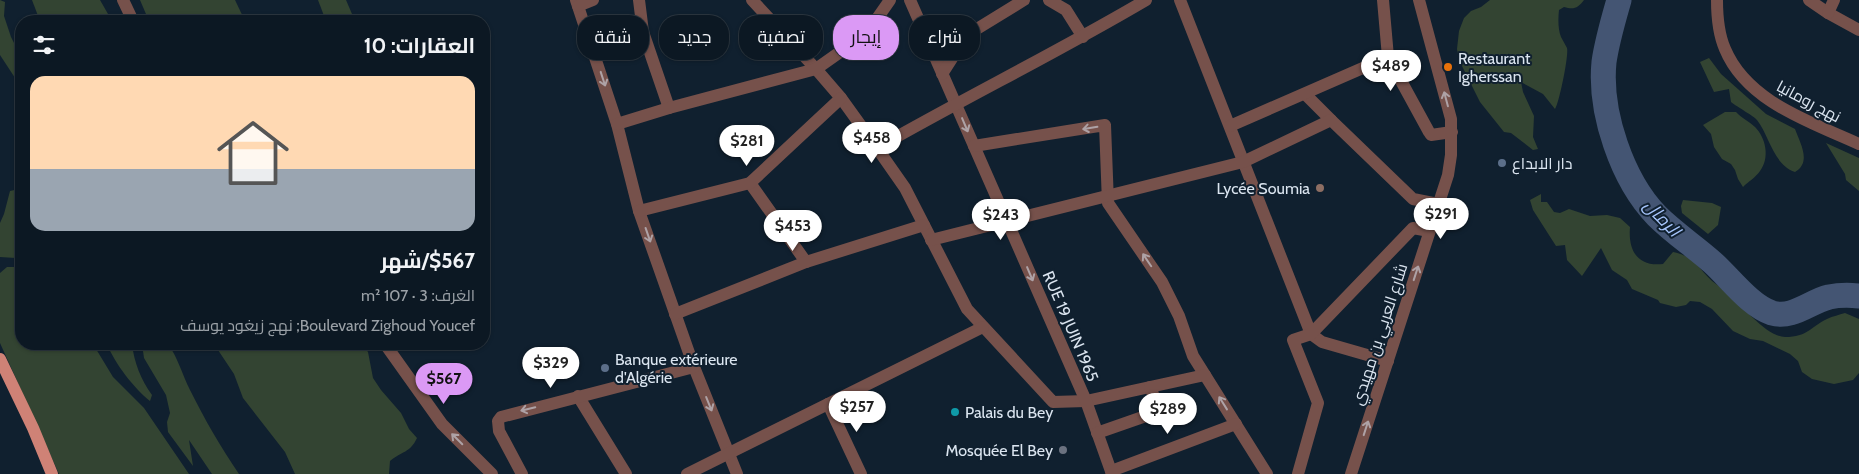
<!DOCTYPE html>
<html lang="ar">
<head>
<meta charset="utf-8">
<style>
	:root { --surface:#0c1823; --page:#15212b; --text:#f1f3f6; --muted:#9aa0a6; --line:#2c3741; --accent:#db99f5 }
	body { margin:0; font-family:Cabin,Cairo,sans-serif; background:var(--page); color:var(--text); direction:rtl; height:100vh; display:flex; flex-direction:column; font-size:19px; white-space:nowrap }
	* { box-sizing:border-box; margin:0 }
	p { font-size:16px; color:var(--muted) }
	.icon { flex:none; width:28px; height:28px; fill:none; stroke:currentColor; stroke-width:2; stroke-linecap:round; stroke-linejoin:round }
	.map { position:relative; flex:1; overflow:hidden; direction:ltr }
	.side { position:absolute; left:15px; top:15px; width:475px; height:335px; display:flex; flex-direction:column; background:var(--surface); border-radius:20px; box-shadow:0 1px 4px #0004,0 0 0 1px var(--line); direction:rtl }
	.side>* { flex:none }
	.hud { position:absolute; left:505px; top:15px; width:475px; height:45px; direction:rtl; display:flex; gap:10px }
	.price { position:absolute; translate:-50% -42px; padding:0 11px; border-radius:18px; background:#fff; color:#222; font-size:16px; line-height:32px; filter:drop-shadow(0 1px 2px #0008) }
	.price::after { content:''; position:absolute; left:50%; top:30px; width:15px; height:11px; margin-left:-8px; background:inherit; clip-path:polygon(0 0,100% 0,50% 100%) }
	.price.active { background:var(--accent); color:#111 }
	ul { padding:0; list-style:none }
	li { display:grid; align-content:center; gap:10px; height:265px; padding:0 15px }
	li span { display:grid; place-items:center; height:155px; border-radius:15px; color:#555 }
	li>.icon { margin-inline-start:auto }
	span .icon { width:90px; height:90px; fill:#fffc; stroke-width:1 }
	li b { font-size:21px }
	h2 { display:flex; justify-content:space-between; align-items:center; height:60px; padding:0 15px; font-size:21px }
	.tag { padding:0 18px; border-radius:20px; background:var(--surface); box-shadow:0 1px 4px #0004,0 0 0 1px var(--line); font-size:18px; line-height:45px }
	.tag.active { background:var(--accent); color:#111 }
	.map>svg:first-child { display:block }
	.green { fill:#334432 }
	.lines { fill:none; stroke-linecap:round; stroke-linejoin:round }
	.river { stroke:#445573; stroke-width:25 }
	.minor { stroke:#76514b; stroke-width:12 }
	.major { stroke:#cf8276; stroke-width:12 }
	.oneway { stroke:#aea2a6 }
	.food-dot { fill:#e8710a; stroke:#10202f; stroke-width:2 }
	.service-dot { fill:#5c6f8a; stroke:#10202f; stroke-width:2 }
	.education-dot { fill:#8d6e63; stroke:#10202f; stroke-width:2 }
	.culture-dot { fill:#0f9aa8; stroke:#10202f; stroke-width:2 }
	.worship-dot { fill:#6b7280; stroke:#10202f; stroke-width:2 }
	.labels { text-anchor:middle; stroke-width:4; stroke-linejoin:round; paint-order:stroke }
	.poi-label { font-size:16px; fill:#dbe5f0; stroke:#10202f; text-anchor:start }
	.street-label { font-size:16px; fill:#dbe5f0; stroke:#10202f }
	.water-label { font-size:18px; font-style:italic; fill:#a6c4fb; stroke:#10202f }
</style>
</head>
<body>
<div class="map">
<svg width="1859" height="474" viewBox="0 0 1859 474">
	<rect width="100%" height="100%" fill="#10202f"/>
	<g class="green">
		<path d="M0,0l5,2 -1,14 7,21 10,20v30l-21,-32z"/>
		<path d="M32,0h68l12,21h-72z"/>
		<path d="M140,0h95l10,21h-96z"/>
		<path d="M318,0h28l9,21h-29z"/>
		<path d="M1490,0h94c-6,8 -10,10 -20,7l-5,3c-1,9 -1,19 2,27 2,4 4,7 6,11 2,7 -8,56 -12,61l-12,-15 -22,-12 2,10 11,24 -1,21 5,12 -5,1 -22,-17 -7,-1 -24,-30 -21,-42 -2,-11 2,-18 5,-13 7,-7 10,-4z"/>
		<path d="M1709,58l12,16 45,40 29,15c5,14 17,33 0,43 -22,-8 -25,-35 -38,-52 -3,-4 -20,-13 -26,-18l-2,-13 -15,3 -14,-30z"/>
		<path d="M1725,112h11c5,6 13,9 19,15 11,11 15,31 5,44 -4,6 -12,11 -17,16l-5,-8 -3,-9 -4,-6 -9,-5 -8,-12 -3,-13 -8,-9z"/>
		<path d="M1826,143l33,15v33l-13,-11 -1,-6z"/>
		<path d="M19,189l2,2v60l-5,7 -16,-1v-34l4,-9 6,-23z"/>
		<path d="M1541,194v8h6l7,10 6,1 9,-4 21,7 17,-1 13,3 10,9c-2,23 7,40 33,37l10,-12c21,4 25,16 39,29 6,5 13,9 19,14 12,12 35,41 54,42 23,0 25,-10 42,-18 6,-3 12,-4 18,-6l14,6v54l-6,7 -19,4 -22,-5 -10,-7 -4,-11 -8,-7 -27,-13 -13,-2 -17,-8 -21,-22 -12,-7 -10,-1 -4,4 -10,2 -16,-4 -2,-3 -26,-11 -5,-9 -15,-10 -11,-22 -19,28 -15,-16 -2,-15 -9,1 -23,-36 -3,-10z"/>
		<path d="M1683,200l29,3 9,4 -3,18 -10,9 -26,-21 -1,-7z"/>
		<path d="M7,267h9l5,3v74h72l20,33 31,31 45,66h-130l-59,-131v-70z"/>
		<path d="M107,344h25c2,18 9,36 20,51l-2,6c-16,-13 -35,-37 -43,-57z"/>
		<path d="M142,344h26c10,14 14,30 22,46 15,30 30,56 49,84h-27l-23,-34 4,26 -25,-34 -1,-10 3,-9 -4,-18 -22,-37z"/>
		<path d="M214,344h148l6,8 5,26 8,12 20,23 8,16 8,9c-7,15 -15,13 -27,23l-1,13h-94l-10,-22 -42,-54 -9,-24z"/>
	</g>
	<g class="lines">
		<path class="river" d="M1619,0c-6,21 -12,41 -15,62 -5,50 18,118 53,154 17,17 37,30 55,46 17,15 38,44 60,51 21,6 37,-11 57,-16 10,-2 20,-2 30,-1"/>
		<g class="minor">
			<path d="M123,0l10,21"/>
			<path d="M576,0l41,124 22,87 55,156 43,107"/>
			<path d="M639,0l4,32 26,76"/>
			<path d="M752,0l64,69 25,29 36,50 28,40 62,121 86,93 33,-1 64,-14"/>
			<path d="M910,0l176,401 26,73"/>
			<path d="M1049,0l17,10 17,27"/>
			<path d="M1180,0l131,334 11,8 66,19"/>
			<path d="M1383,0l5,57 41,75 2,3 21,-3"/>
			<path d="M1717,0c0,17 1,33 8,49 22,53 86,73 134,95"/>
			<path d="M1809,0l19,13 31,17"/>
			<path d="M578,6l15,-6"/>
			<path d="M1828,13l6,-13"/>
			<path d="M593,49l50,-17"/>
			<path d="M942,74l25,-39 57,-35"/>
			<path d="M1305,94l26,26"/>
			<path d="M617,124l52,-16 147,-39 51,-36 23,-33"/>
			<path d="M1230,126l158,-69"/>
			<path d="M974,146l131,-21 3,78 54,79 17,34 14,40 74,118"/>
			<path d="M877,148c89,-51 181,-96 269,-148"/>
			<path d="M750,183l56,79"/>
			<path d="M639,211l111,-28 91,-85"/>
			<path d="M931,240l312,-78 88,-42 82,79 25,5"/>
			<path d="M675,314l131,-52 118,-37"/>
			<path d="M385,344l57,80 50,50"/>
			<path d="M578,396l48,78"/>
			<path d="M828,404l33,70"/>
			<path d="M1097,433l63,-22 -10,-24 55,-12"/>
			<path d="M1111,471l125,-47"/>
			<path d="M522,474l-23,-43 -1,-10 3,-4 193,-50"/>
			<path d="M687,474l296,-147"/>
			<path d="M1298,474l20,-71 -25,-63 18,-6 102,-106 16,3"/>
			<path d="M1351,474l97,-299 3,-20v-36l-32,-119"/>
		</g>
		<path class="major" d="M0,359l33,69 19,46"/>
	</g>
	<defs><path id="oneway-shaft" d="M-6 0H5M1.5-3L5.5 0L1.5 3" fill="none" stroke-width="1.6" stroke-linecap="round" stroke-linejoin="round" transform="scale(1.25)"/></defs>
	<g class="oneway">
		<use href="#oneway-shaft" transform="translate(603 79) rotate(72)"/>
		<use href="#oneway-shaft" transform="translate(1446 99) rotate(-105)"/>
		<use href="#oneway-shaft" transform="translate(965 125) rotate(67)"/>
		<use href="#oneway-shaft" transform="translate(1090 128) rotate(171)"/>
		<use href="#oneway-shaft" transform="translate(648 235) rotate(71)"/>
		<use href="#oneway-shaft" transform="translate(1147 260) rotate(-124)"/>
		<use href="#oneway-shaft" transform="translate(1416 273) rotate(-72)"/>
		<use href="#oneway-shaft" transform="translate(1030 274) rotate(67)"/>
		<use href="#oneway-shaft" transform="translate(1223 403) rotate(-122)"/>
		<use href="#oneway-shaft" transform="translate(709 404) rotate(68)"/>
		<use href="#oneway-shaft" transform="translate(528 409) rotate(166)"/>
		<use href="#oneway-shaft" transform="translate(1366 428) rotate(-72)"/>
		<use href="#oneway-shaft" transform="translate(457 439) rotate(-135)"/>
	</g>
	<circle class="food-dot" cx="1448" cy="67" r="5"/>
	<g class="service-dot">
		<circle cx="1502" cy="163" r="5"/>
		<circle cx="605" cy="368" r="5"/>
	</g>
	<circle class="education-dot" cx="1320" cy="188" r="5"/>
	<circle class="culture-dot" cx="955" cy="412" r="5"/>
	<circle class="worship-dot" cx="1063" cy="450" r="5"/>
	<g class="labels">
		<g class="poi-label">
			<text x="1458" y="64">Restaurant<tspan x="1458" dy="18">Igherssan</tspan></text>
			<text x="1512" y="169">دار الابداع</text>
			<text x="1310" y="194" text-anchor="end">Lycée Soumia</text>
			<text x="615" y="365">Banque extérieure<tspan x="615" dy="18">d'Algérie</tspan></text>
			<text x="965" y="418">Palais du Bey</text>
			<text x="1053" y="456" text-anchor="end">Mosquée El Bey</text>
		</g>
		<g class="street-label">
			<text transform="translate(1809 101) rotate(28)" y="6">نهج رومانيا</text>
			<text transform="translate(1071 326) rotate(67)" y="6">RUE 19 JUIN 1965</text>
			<text transform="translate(1379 334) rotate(-72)" y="6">شارع العربي بن مهيدي</text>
		</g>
		<g class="water-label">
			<text transform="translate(1662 218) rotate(46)" y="6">الرمال</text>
		</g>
	</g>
</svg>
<b class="price" style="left:1391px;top:92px">$489</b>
<b class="price" style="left:872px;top:164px">$458</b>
<b class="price" style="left:747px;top:167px">$281</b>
<b class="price" style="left:1441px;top:240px">$291</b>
<b class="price" style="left:1001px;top:241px">$243</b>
<b class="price" style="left:793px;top:252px">$453</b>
<b class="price" style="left:551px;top:389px">$329</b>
<b class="price active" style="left:444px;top:405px">$567</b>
<b class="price" style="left:857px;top:433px">$257</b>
<b class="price" style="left:1168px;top:435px">$289</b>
<div class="hud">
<a class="tag">شراء</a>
<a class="tag active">إيجار</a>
<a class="tag">تصفية</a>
<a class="tag">جديد</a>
<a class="tag">شقة</a>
</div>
<section class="side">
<h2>العقارات: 10<svg class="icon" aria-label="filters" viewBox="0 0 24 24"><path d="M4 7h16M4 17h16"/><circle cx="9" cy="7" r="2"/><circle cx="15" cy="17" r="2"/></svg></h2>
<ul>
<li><span style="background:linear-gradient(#ffd9b3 60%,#9aa5b1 0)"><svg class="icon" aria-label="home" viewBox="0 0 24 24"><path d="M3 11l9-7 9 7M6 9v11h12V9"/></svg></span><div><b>$567/شهر</b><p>الغرف: 3 · 107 m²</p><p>Boulevard Zighoud Youcef; نهج زيغود يوسف</p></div></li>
</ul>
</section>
</div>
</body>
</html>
